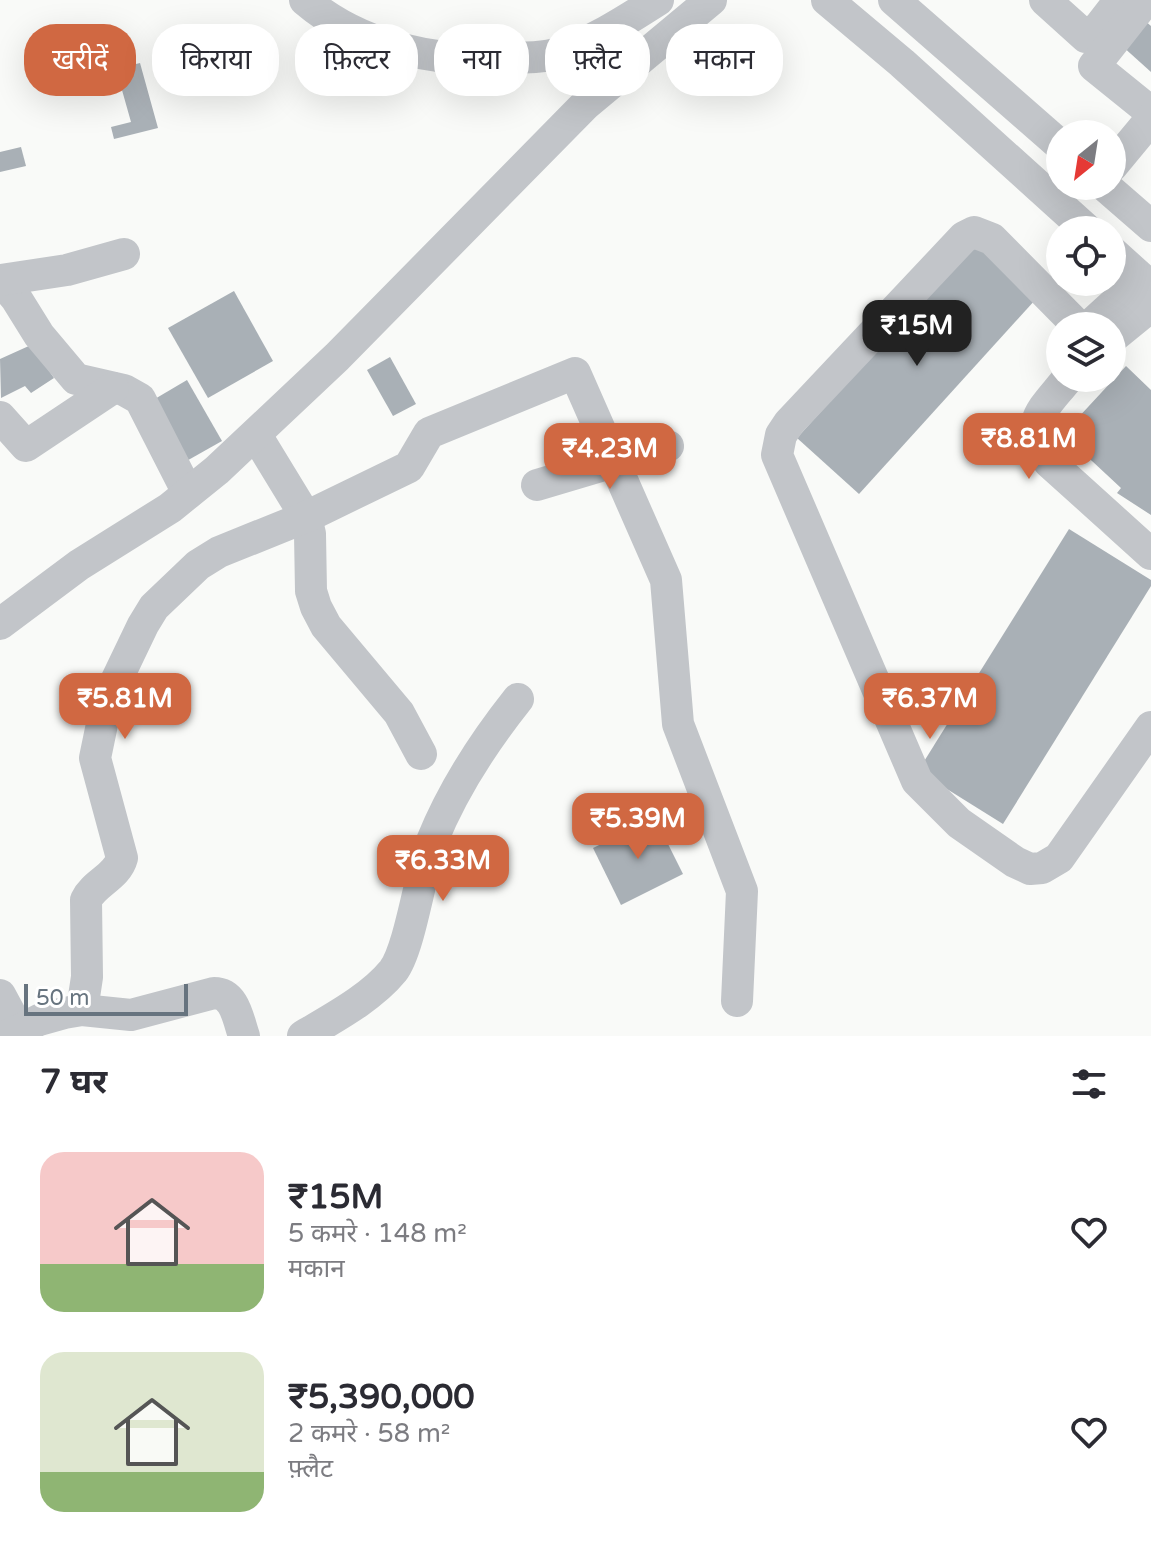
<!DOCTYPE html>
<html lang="hi">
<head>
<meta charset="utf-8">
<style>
	:root { --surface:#fff; --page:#f2f2f3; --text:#2b2b33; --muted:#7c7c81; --accent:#d06842 }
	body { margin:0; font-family:"Varela Round","Noto Sans Devanagari",sans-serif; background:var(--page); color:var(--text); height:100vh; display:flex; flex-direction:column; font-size:30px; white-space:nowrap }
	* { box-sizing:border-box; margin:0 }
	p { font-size:26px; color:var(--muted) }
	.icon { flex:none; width:44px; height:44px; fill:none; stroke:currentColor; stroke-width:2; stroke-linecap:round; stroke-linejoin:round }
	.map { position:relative; height:1036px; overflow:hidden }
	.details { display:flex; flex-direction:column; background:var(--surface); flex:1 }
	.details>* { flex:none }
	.guide { position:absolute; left:24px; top:24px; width:1104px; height:72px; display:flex; gap:16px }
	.needle { width:52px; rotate:210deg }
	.fabs { position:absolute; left:1046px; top:120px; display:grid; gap:16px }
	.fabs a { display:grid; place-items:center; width:80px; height:80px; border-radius:50%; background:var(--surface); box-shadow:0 8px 32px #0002; font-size:40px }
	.scale { position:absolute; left:24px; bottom:20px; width:164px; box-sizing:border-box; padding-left:8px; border:4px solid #67747f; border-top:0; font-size:22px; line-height:28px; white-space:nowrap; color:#67747f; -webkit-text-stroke:6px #fff; paint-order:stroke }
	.price { position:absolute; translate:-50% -68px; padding:0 18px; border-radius:16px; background:var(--accent); color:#fff; font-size:26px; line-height:52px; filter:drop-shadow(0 2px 4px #0008) }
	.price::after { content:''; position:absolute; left:50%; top:48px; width:24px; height:18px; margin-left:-12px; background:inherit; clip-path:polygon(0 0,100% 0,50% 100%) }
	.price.active { background:#222; color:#fff }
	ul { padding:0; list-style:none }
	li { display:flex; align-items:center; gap:24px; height:200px; padding:0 40px }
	li span { display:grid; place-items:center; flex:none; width:224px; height:160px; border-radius:24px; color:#555 }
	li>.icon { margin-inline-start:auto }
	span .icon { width:96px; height:96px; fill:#fffc; stroke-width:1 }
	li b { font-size:34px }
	h2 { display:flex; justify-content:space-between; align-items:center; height:96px; padding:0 40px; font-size:34px }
	.chip { padding:0 28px; border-radius:32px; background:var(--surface); box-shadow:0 8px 32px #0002; font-size:28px; line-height:72px }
	.chip.active { background:var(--accent); color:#fff }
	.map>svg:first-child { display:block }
	.building { fill:#a9b0b6 }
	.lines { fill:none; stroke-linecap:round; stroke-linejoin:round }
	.minor { stroke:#c2c5c9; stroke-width:32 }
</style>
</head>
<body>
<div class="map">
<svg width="1151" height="1036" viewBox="0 0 1151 1036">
	<rect width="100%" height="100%" fill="#f9faf8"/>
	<g class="building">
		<path d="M1144,20l7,6v46l-30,-27z"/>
		<path d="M140,63l18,65 -44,11 -3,-12 20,-5 -11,-39 -20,6 -4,-15z"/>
		<path d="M21,147l5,19 -26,6v-20z"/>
		<path d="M974,242l62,57 -177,195 -62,-56z"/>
		<path d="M234,291l39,70 -65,37 -40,-70z"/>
		<path d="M31,345l23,33 -23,15 -6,-7 -24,12 -1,-39z"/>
		<path d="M390,357l26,47 -23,12 -26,-46z"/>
		<path d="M1126,366l25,24v125l-34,-22 4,-5 -58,-54z"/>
		<path d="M187,380l35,61 -39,22 -35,-60z"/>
		<path d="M1069,529l82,51v6l-148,238 -85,-53z"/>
		<path d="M655,818l28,56 -62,31 -28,-57z"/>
	</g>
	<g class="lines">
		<g class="minor">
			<path d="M305,0c56,48 136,64 208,58 13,-1 29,0 42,-4 38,-12 70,-33 103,-54"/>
			<path d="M827,0l75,63 185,167"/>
			<path d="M894,0l166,145"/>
			<path d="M1045,0l41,37 13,-10 21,-27"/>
			<path d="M1146,0l-52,66 57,46"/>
			<path d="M1112,166l39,-47"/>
			<path d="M1105,186l46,40"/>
			<path d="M1112,252l39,35"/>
			<path d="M0,280l16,18 23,37 37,44 48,11 16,9 48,94"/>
			<path d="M1,280l66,-10 57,-16"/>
			<path d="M1078,326l-86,-87 -18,-7 -10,5 -175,186 -8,12 -4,20 140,326 42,42 56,39 15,7 12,-1 17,-10 92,-131"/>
			<path d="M1096,326l-1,-5 46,-42"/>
			<path d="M1112,338l39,-32"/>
			<path d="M1068,378c-26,33 -46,44 -19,84l102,92"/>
			<path d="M0,417l26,29 87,-58"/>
			<path d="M256,435l50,82 4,17 1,57 5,16 10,19 73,87 22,41"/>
			<path d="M537,485l131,-39"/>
			<path d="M0,624l79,-59 91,-57 47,-38 120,-113 248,-252 126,-105"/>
			<path d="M0,995l19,35"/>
			<path d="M82,1010l5,-33 -1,-77c8,-17 31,-23 36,-42l-27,-100 12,-58 36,-75 11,-18 44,-42 21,-13 87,-35 103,-50 20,-34 146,-60 91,207 12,144 64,167 -5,110"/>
			<path d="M7,1036l32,-16 25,-7 18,-3 49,5 83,-22c21,0 24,26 30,43"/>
			<path d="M303,1036c30,-18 68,-38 90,-65 17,-22 27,-98 39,-130 21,-52 51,-98 86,-142"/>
		</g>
	</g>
</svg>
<div class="fabs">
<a><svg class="needle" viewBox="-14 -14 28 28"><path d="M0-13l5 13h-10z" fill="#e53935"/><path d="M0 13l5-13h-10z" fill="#7c7c81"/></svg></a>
<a><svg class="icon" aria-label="locate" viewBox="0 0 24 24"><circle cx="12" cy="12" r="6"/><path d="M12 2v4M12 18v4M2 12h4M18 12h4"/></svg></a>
<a><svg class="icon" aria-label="layers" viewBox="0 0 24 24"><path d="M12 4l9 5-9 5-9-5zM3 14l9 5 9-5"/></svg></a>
</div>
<div class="scale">50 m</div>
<b class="price active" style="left:917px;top:368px">₹15M</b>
<b class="price" style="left:1029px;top:481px">₹8.81M</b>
<b class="price" style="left:610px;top:491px">₹4.23M</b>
<b class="price" style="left:125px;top:741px">₹5.81M</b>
<b class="price" style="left:930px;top:741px">₹6.37M</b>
<b class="price" style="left:638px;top:861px">₹5.39M</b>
<b class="price" style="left:443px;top:903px">₹6.33M</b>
<div class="guide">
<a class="chip active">खरीदें</a>
<a class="chip">किराया</a>
<a class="chip">फ़िल्टर</a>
<a class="chip">नया</a>
<a class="chip">फ़्लैट</a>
<a class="chip">मकान</a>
</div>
</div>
<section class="details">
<h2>7 घर<svg class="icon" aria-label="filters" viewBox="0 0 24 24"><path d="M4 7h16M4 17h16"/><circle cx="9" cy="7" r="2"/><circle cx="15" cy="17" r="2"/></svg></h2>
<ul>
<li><span style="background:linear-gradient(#f6c9c9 70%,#8fb573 0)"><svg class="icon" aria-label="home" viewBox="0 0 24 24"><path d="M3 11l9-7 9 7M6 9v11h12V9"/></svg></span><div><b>₹15M</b><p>5 कमरे · 148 m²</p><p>मकान</p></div><svg class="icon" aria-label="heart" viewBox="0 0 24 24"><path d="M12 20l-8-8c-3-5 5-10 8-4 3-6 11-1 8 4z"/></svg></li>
<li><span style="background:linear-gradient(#dfe7d0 75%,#8fb573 0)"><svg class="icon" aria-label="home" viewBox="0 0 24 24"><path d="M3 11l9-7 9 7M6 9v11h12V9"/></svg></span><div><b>₹5,390,000</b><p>2 कमरे · 58 m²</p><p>फ़्लैट</p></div><svg class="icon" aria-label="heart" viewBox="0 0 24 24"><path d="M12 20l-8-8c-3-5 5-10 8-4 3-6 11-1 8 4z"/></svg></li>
</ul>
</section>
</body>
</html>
